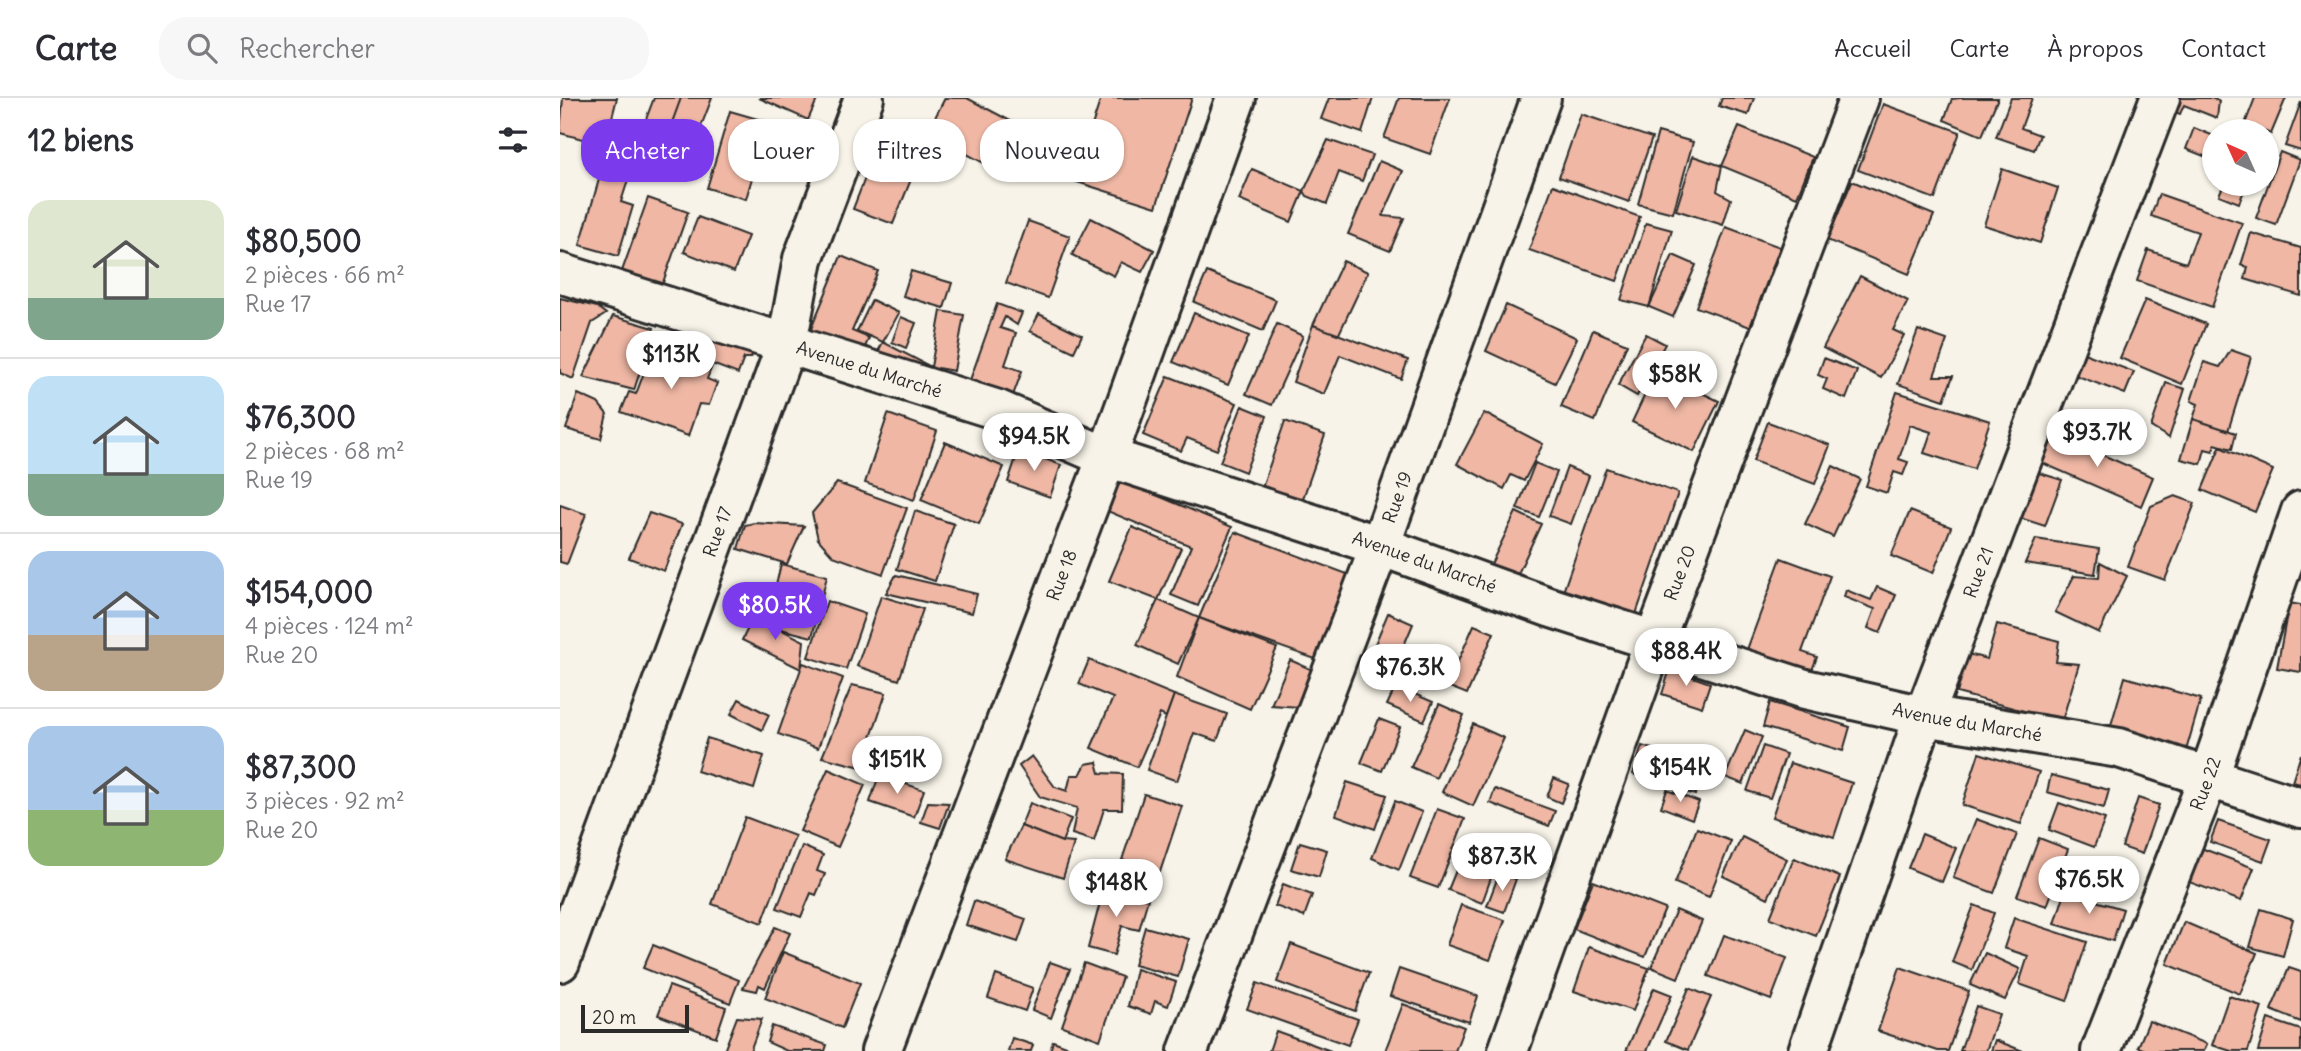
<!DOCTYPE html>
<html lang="fr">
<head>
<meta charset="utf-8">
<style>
	:root { --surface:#fff; --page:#f7f7f7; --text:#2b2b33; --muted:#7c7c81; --line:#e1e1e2; --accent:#7c3aed }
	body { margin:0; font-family:Delius,sans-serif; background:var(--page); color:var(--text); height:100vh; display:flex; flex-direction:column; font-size:26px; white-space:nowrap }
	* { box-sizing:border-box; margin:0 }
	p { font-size:23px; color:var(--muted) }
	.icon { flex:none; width:38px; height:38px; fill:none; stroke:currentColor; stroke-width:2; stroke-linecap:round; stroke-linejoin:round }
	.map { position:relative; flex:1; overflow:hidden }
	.sheet { display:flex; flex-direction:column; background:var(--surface); width:560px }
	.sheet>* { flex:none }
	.top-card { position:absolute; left:21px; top:21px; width:665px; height:63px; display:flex; gap:14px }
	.needle { width:46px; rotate:315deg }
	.controls { position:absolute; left:1642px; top:21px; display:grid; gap:14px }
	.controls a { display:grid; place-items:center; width:77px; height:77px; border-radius:50%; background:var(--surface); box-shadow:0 2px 5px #0004; font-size:35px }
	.scale { position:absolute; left:21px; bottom:18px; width:108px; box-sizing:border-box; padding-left:7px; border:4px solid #2b2b2b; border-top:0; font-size:19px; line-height:24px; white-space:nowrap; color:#2b2b2b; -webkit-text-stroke:5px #f7f3e8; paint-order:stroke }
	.price { position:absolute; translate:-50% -60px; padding:0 16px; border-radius:24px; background:#fff; color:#222; font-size:23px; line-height:46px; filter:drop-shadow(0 2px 4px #0008) }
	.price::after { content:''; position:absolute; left:50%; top:42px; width:21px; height:16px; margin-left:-10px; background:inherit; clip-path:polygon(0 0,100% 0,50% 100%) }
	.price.selected { background:var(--accent); color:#fff }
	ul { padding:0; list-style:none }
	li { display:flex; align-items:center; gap:21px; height:175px; padding:0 28px }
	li+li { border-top:2px solid var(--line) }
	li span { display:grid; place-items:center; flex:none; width:196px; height:140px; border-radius:21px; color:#555 }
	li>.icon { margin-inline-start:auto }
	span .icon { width:84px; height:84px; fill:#fffc; stroke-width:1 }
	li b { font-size:30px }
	h2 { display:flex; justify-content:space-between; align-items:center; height:84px; padding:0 28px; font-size:30px }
	.chip { padding:0 24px; border-radius:28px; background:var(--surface); box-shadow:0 2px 5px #0004; font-size:24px; line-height:63px }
	.chip.selected { background:var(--accent); color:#fff }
	header { display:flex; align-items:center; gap:42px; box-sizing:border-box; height:98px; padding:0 35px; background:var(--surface); border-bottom:2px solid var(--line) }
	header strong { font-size:33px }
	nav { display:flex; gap:38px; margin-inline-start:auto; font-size:24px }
	.search { width:490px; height:63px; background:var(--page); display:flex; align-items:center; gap:18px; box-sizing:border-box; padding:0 24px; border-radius:28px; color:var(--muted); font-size:26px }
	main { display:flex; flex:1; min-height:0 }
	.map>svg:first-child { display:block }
	.building { fill:#efb7a4; stroke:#2b2b2b; stroke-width:2 }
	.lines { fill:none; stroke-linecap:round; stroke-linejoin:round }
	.street-casing { stroke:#2b2b2b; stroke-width:44 }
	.street { stroke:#f7f3e8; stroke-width:38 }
	.labels { text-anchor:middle; stroke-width:5; stroke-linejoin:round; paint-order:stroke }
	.street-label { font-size:18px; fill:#2b2b2b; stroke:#f7f3e8 }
</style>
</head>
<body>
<header>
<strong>Carte</strong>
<div class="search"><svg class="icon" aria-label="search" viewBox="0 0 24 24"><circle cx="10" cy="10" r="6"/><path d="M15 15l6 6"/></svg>Rechercher</div>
<nav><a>Accueil</a><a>Carte</a><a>À propos</a><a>Contact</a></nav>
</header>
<main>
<section class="sheet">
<h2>12 biens<svg class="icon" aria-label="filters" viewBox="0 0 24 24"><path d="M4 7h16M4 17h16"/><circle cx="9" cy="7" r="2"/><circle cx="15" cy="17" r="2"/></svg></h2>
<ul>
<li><span style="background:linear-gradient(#dfe7d0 70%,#7fa58c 0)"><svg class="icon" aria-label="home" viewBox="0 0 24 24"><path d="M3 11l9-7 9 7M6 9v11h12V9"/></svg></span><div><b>$80,500</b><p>2 pièces · 66 m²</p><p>Rue 17</p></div></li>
<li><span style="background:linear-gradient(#bfe0f5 70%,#7fa58c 0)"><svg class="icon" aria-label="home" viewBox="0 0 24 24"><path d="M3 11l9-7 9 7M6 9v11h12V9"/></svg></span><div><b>$76,300</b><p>2 pièces · 68 m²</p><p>Rue 19</p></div></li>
<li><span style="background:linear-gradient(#a9c7e8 60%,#b9a48a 0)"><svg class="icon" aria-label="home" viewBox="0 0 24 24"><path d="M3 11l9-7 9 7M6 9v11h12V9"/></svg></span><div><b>$154,000</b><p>4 pièces · 124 m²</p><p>Rue 20</p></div></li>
<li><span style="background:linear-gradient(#a9c7e8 60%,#8fb573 0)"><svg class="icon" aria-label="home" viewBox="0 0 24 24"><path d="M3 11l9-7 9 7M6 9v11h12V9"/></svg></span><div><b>$87,300</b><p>3 pièces · 92 m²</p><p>Rue 20</p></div></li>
</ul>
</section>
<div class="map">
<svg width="1741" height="953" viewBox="0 0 1741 953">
	<rect width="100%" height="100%" fill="#f7f3e8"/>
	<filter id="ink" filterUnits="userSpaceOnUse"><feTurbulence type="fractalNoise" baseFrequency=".0143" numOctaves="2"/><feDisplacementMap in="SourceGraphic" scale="14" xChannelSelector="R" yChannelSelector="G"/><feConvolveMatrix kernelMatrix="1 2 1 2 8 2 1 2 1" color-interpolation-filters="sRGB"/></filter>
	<g filter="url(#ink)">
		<g class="building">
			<path d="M3,0h54l-12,47 -45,-12z"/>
			<path d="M94,0h28l-28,80 -46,-17 14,-41 21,7z"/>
			<path d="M121,0h31l-24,62 -26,-10z"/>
			<path d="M199,0h54l4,2 -9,20z"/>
			<path d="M385,0h22l51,27 -23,44 -68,-36z"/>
			<path d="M541,0h91l-36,109 -82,-26z"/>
			<path d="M769,0h44l-11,35 -41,-14z"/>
			<path d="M839,0h51l-20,56 -46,-16z"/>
			<path d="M1162,0h32l-6,17 -29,-9z"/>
			<path d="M1400,0h38l-16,38 -38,-16 8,-21z"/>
			<path d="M1451,0h21l-11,30 19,7 -6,15 -38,-13z"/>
			<path d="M1614,0h37l8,3 -2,17 -33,-13 -4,9 -11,-4z"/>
			<path d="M1695,0h31l-15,36 -26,-10z"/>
			<path d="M1741,4v49l-16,-5z"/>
			<path d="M1323,6l77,28 -25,67 -77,-29z"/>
			<path d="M170,13l38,11 -22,77 -39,-11z"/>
			<path d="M1021,16l71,24 -23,64 -70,-25z"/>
			<path d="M326,26l41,16 -34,84 -40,-15z"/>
			<path d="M1179,29l74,30 -16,40 -75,-31z"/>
			<path d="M1634,30l20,8v24l-28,-11z"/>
			<path d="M1098,34l35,10 -20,71 -35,-9z"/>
			<path d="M768,42l44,15 -10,26 -23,-9 -12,32 -20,-8 -3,-5z"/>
			<path d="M1720,54l20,8 -24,65 -20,-7z"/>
			<path d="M1133,58l29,10 -5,25 14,8 -8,26 -47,-15z"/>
			<path d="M819,63l24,10 -20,45 21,2 -14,33 -42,-17z"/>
			<path d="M42,71l27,8 -8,25 12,4 -15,50 -38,-11z"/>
			<path d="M692,71l52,22 -13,31 -52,-22z"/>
			<path d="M1442,71l56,19 -18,55 -56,-18z"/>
			<path d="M1292,83l82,34 -25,59 -82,-34z"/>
			<path d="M1664,86h23l-8,19 -20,-8z"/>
			<path d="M993,87l87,32 -23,64 -88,-31z"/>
			<path d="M1599,96l83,29 -30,84 -75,-26 11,-31 38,13 12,-31 -47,-16z"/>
			<path d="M88,100l40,14 -27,76 -40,-14z"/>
			<path d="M138,119l50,19 -14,36 -50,-20z"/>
			<path d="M531,120l63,32 -12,22 -21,-10 -7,14 -42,-21z"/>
			<path d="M468,123l42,15 -22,62 -42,-15z"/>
			<path d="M1086,125l26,7 -23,77 -28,-7z"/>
			<path d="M1166,129l54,20 -30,80 -54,-20z"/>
			<path d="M1691,135l50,15v48l-56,-17 3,-12 -7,-2z"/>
			<path d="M1113,157l23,10 -23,52 -24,-10z"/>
			<path d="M281,158l37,15 -26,60 17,7 -11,25 -52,-22z"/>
			<path d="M783,163l25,11 -30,64 -25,-11z"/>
			<path d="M351,173l41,12 -8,25 -41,-12z"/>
			<path d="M647,174l69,28 -13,31 -69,-29z"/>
			<path d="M1300,178l48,25 -15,29 11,5 -23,43 -58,-30z"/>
			<path d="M0,200l37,9 9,7 -14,9 -19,56 -13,-6z"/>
			<path d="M312,202l27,13 -16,29 -26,-11z"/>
			<path d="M1585,202l61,24 -24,60 -62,-26z"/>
			<path d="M437,206l25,9 -5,12 -12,-8 -5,11 16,5 -11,32 17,6 -10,27 -43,-15z"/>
			<path d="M946,207l71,33 -22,45 -69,-32z"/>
			<path d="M381,213l23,4 -10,56 -16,-3 -10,20 -54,-29 9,-17 48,25z"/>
			<path d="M634,215l55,23 -21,49 -55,-23z"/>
			<path d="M479,216l43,21 -8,17 -44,-21z"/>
			<path d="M53,218l41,12 -20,62 -51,-13z"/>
			<path d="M341,219l15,6 -10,25 -14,-6z"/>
			<path d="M119,222l75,31 -3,7h-7l-6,16 -52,-20 2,-12 -11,-5 -4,9 -4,-2z"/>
			<path d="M717,226l26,12 -31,69 -26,-11z"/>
			<path d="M753,227l95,35 -7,19 -61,-24 -16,39 -31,-12z"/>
			<path d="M1033,232l34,14 -32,77 -34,-14z"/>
			<path d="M1358,232l29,10 -13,36h19l-9,24 -46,-16z"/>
			<path d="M1086,236l19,10 -28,52 -19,-11z"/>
			<path d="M94,248l58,20 -5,13 10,4 -8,22 -10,-1 -11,32 -67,-24 8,-20 7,2z"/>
			<path d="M1516,252l58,22 -9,22 -58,-22z"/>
			<path d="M1671,252l20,7 -23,74 -35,-12 5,-15 -7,-3 13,-39 16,5z"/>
			<path d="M1264,260l33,13 -11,28 -23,-10 4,-10 -9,-4z"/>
			<path d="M1096,273l63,30 -25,51 -62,-30z"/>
			<path d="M608,278l69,27 -20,47 -30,-12 -6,13 -38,-16z"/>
			<path d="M1606,285l19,6 -16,49 -18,-11z"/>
			<path d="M1337,294l93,29 -16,48 -50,-16 7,-21 -21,-7 -11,34 9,3 -5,13 -9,-3 -7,21 -21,-7z"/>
			<path d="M18,296l20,9 9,11 -6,25 -35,-10z"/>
			<path d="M682,308l25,10 -22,56 -25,-10z"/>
			<path d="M924,315l59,31 -19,37 -13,-6 -7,14 -47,-25z"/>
			<path d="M328,316l49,17 -23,69 -49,-17z"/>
			<path d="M1545,319l25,12 -9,22 -26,-11z"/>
			<path d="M1633,321l43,14 -4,16 -17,-5 -2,7 -8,-2 -4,15 -20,-5z"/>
			<path d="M725,323l40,14 -25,72 -40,-14z"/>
			<path d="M1208,324l62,23 -15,39 -62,-23z"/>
			<path d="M1493,335l100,44 -12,29 -101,-44z"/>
			<path d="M385,344l59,25 -25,57 -58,-24z"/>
			<path d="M1660,349l53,23 -18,42 -53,-22z"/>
			<path d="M459,351l42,16 -11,32 -42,-15z"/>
			<path d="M975,365l22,9 -18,45 -22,-8z"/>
			<path d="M1273,368l27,13 -27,58 -28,-13z"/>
			<path d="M1007,369l22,9 -18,48 -22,-8z"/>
			<path d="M1046,370l72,25 -43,124 -72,-25z"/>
			<path d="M1476,374l26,8 -17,46 -25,-8z"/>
			<path d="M558,381l114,48 -34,79 -27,-11 20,-49 -86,-36z"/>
			<path d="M277,385l70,25 -24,66 -50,-18 -15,-17 -6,-26z"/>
			<path d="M1615,398l20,7 -30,77 -37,-13 23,-61z"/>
			<path d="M0,407l26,9 -19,50 -7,-2z"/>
			<path d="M355,413l39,13 -19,57 -38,-12z"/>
			<path d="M1350,413l41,16 -18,46 -42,-17z"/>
			<path d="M956,414l25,12 -25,54 -26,-12z"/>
			<path d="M89,415l33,11 -18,47 -35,-13z"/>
			<path d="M194,425l50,3 -17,38 -49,-15 7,-24z"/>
			<path d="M572,429l49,21 -23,52 -49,-19z"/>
			<path d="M675,434l115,43 -32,85 -119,-42z"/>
			<path d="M1476,441l63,10 -4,25 -70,-11z"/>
			<path d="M1221,460l49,18 -28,76 15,5 -8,21 -64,-23z"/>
			<path d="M1540,464l27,14 -28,57 -44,-21 19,-36 25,2z"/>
			<path d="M221,466l46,12 -15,61 -35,-9 6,-24 -11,-2z"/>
			<path d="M336,477l81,19 -5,19 -86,-20z"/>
			<path d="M1317,489l19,8 -16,38 -12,-5 7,-19 -31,-12 2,-7 25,10z"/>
			<path d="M321,498l42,13 -24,71 -42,-14z"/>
			<path d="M598,502l41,18 -21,46 -41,-19z"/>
			<path d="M267,503l38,13 -19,55 -38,-12z"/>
			<path d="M1729,505l12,2v67l-24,-4z"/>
			<path d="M828,515l25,11 -21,50 -25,-11z"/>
			<path d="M194,518l50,25 -3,28 -59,-29z"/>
			<path d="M639,520l78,30 -27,61 -73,-32z"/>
			<path d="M1437,526l62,17 -3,21 23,2 -17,57 -105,-28 11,-39 19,5z"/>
			<path d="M914,527l20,8 -27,61 -20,-8z"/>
			<path d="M529,562l85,35 -8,22 -6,-3 -23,53 -46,-19 22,-50 -34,-14z"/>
			<path d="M730,562l25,11 -15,36 -29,-2z"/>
			<path d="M243,565l40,15 -25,70 -40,-14z"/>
			<path d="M1110,571l40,14 -8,24 -40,-13z"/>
			<path d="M1565,579l76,22 -16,55 -76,-22z"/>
			<path d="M292,587l34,8 -25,74 -39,-10z"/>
			<path d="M836,588l37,16 -9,19 -37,-16z"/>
			<path d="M614,597l53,19 -10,27 -23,-8 -17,48 -30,-11z"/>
			<path d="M179,601l30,16 -7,15 -31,-16z"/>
			<path d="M1210,604l80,25 -7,24 -80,-24z"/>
			<path d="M879,606l25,11 -28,63 -25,-11z"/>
			<path d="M819,621l21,8 -18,44 -21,-8z"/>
			<path d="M913,626l31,14 -31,68 -31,-14z"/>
			<path d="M1185,632l17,7 -19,47 -18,-7z"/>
			<path d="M147,640l57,18 -10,33 -57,-18z"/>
			<path d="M1082,648l63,20 -10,29 -62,-21z"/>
			<path d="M1203,648l23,8 -16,44 -23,-7z"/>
			<path d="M1419,655l60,19 -18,52 -59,-19z"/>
			<path d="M1741,656v30l-9,-2z"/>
			<path d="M472,658l23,31 12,4 4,-16h9l6,-11 11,-2 3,11 23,1 -1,35h-18l-10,32 -22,-7 5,-26 -37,-11 -21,-31z"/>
			<path d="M1230,665l62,20 -18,54 -62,-20z"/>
			<path d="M268,671l37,16 -27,62 -38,-16z"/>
			<path d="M319,677l45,15 -10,27 -44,-15z"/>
			<path d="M1491,677l58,15 -5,18 -57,-16z"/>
			<path d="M994,680l15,6 -8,19 -14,-6z"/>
			<path d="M787,684l40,13 -12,34 -39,-14z"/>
			<path d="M935,691l60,22 -6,15 -59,-23z"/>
			<path d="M1107,692l32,12 -7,17 -31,-12z"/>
			<path d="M584,696l38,12 -22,66 -38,-12z"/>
			<path d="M1578,700l21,7 -17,49 -20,-7z"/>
			<path d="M835,703l27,11 -23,58 -27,-12z"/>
			<path d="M368,704l21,1 -9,25 -19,-6z"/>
			<path d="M470,705l41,16 -9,23 -41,-16z"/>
			<path d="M1499,705l46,16 -11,28 -45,-17z"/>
			<path d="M877,711l28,10 -27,69 -28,-10z"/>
			<path d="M185,719l50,19 -33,87 -50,-19z"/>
			<path d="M1416,721l41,15 -23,59 -41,-15z"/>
			<path d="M1658,723l53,18 -8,22 -53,-19z"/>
			<path d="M461,728l41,16 12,1 -11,35 -58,-19z"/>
			<path d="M1137,730l34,13 -22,56 -34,-14z"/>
			<path d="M1362,736l34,14 -14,34 -34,-14z"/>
			<path d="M1182,739l45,22 -19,39 -45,-22z"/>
			<path d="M1479,740l29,11 -21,57 -30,-10z"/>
			<path d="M740,744l27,8 -8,27 -28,-8z"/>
			<path d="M242,748l21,9 -6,16 8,3 -9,21 -5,-2 -10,24 -24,-9z"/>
			<path d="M1641,750l53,20 -13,33 -52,-19z"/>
			<path d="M1234,760l46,19 -24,59 -46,-18z"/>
			<path d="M899,765l33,12 -10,28 -34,-13z"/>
			<path d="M939,776l17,5 -12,33 -17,-6z"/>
			<path d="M1033,783l72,28 -20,48 -71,-28z"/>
			<path d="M723,786l29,11 -8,22 -29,-11z"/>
			<path d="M544,789l44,12 -9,31 -17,-4 -8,29 -26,-7z"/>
			<path d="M1505,794l58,17 -10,32 -58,-17z"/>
			<path d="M414,803l52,18 -8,23 -52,-17z"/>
			<path d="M901,807l44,15 -15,40 -43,-15z"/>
			<path d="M1414,807l20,8 -22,57 -20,-8z"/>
			<path d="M1701,811l32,10 -10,37 -33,-9z"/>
			<path d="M1116,812l26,11 -24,57 -27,-11z"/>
			<path d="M1454,820l73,24 -20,59 -48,-17 9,-28 -24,-8z"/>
			<path d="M1624,824l73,31 -17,41 -73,-30z"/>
			<path d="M215,829l15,6 -25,55 -6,-3 -2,6 -14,-3z"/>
			<path d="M585,829l44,12 -11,38 -44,-12z"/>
			<path d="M1164,837l63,23 -16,42 -63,-24z"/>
			<path d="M731,846l78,29 -14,38 -78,-29z"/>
			<path d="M93,847l86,35 -9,23 -87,-35z"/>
			<path d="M1029,849l60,21 -16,43 -59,-20z"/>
			<path d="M223,854l77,31 -18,45 -77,-30z"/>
			<path d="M1425,855l35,16 -15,31 -35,-15z"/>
			<path d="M490,864l20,7 -19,49 -19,-8z"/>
			<path d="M524,865l38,14 -22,63 -38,-14z"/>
			<path d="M1340,869l69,24 -21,60h-10l-60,-20z"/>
			<path d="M1729,870l12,4v50l-30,-12z"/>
			<path d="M576,871l40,13 -8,24 -13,-5 -4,13 -23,-8z"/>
			<path d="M839,871l79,27 -9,26 -79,-26z"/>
			<path d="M436,877l37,13 -8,23 -37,-13z"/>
			<path d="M697,885l101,36 -10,26 -101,-36z"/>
			<path d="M109,888l57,21 -10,30 -58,-22z"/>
			<path d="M1094,890l18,7 -25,56h-21z"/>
			<path d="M1129,890l22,9 -23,53 -22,-9z"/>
			<path d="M1669,898l33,11 -14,44h-17l-19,-6z"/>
			<path d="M843,906l61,23 -9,24h-70z"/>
			<path d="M1416,908l23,8 -13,37h-26z"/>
			<path d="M177,919l25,2 -12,32h-26z"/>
			<path d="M1708,921l33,11v21h-43z"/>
			<path d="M1589,923l58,23 -3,7h-56l-10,-4z"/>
			<path d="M212,928l55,19 -2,6h-38l-20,-9z"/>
			<path d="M716,933l55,20h-62z"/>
			<path d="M452,940l21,7 -2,6h-23z"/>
			<path d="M1435,942l28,11h-32z"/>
			<path d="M493,943l27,10h-30z"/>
		</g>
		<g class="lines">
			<g class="street-casing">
				<g id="street">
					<path id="s1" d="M0,175l438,137 109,47 273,89 169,61 256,82 119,27 195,32 182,60"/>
					<path id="s2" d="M0,864l227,-619 16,-84 61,-161"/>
					<path id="s3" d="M321,953l226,-594 129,-359"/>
					<path id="s4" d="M628,953l192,-505 161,-448"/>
					<path id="s5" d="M948,953l146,-409 205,-544"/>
					<path id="s6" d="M1248,953l116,-335 236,-618"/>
					<path id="s7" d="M1541,953l107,-272 93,-268"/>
				</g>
			</g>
			<use href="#street" class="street"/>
		</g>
	</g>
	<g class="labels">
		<g class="street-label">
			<text dy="6" stroke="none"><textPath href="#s1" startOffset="324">Avenue du Marché</textPath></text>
			<text dy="6" stroke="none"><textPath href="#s4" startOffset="592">Rue 19</textPath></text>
			<text dy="6" stroke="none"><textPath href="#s2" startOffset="458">Rue 17</textPath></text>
			<text dy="6" stroke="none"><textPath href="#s1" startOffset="912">Avenue du Marché</textPath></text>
			<text dy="6" stroke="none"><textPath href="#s5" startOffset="508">Rue 20</textPath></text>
			<text dy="6" stroke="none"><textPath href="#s6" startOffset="508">Rue 21</textPath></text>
			<text dy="6" stroke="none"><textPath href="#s3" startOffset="509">Rue 18</textPath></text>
			<text dy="6" stroke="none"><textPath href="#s1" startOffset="1479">Avenue du Marché</textPath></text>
			<text dy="6" stroke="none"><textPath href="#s7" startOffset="287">Rue 22</textPath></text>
		</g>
	</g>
</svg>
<div class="controls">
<a><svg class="needle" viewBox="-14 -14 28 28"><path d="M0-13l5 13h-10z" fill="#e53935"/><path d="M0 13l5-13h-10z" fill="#7c7c81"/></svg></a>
</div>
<div class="scale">20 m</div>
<b class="price" style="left:111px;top:293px">$113K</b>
<b class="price" style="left:1115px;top:313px">$58K</b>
<b class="price" style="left:1537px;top:371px">$93.7K</b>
<b class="price" style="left:474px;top:375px">$94.5K</b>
<b class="price selected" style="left:215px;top:544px">$80.5K</b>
<b class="price" style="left:1126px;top:590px">$88.4K</b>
<b class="price" style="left:850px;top:606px">$76.3K</b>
<b class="price" style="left:337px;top:698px">$151K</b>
<b class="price" style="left:1120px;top:706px">$154K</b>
<b class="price" style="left:942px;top:795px">$87.3K</b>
<b class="price" style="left:1529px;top:818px">$76.5K</b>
<b class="price" style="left:556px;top:821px">$148K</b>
<div class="top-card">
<a class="chip selected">Acheter</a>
<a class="chip">Louer</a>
<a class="chip">Filtres</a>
<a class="chip">Nouveau</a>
</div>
</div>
</main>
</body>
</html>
